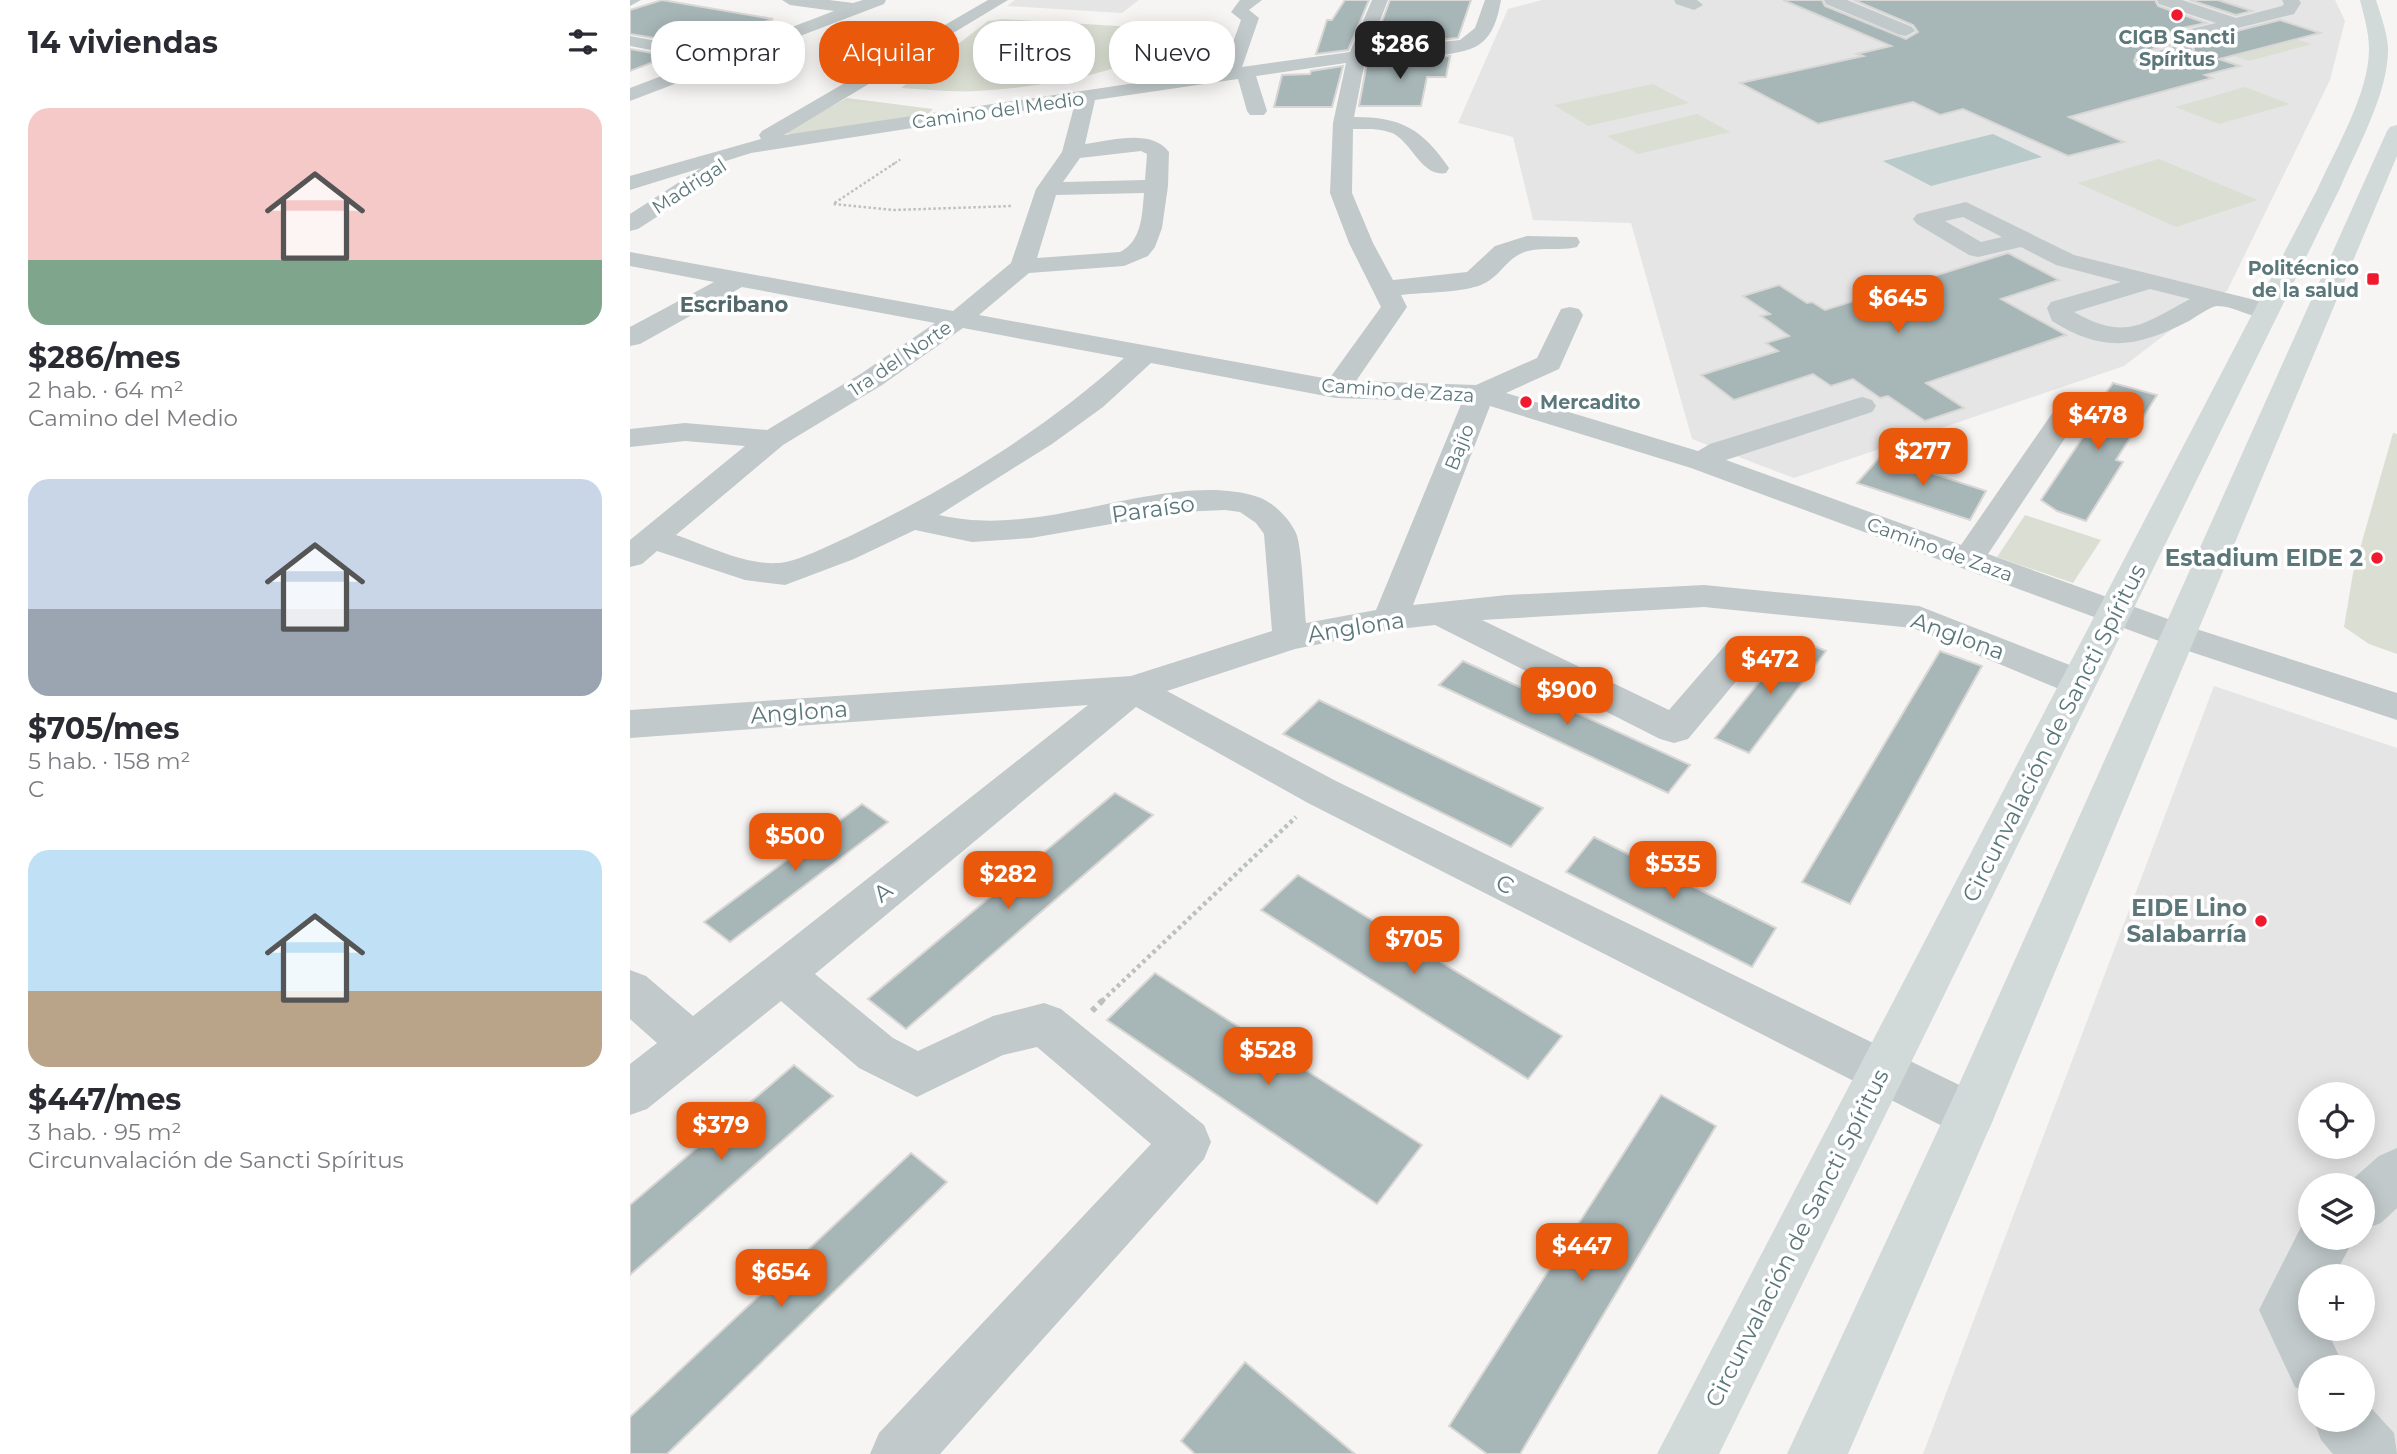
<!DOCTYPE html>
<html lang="es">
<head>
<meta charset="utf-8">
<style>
	:root { --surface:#fff; --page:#f2f2f3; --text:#2b2b33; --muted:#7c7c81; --accent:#ea580c }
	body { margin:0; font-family:Montserrat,sans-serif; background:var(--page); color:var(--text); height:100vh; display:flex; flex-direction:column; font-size:26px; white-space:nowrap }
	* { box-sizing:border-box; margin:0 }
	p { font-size:23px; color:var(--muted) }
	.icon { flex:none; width:38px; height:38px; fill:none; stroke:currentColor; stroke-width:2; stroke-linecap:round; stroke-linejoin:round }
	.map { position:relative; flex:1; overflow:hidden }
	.details { display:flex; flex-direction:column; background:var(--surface); width:630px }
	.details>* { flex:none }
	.hud { position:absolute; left:21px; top:21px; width:665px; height:63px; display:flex; gap:14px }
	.buttons { position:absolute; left:1668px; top:1082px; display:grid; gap:14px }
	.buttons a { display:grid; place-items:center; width:77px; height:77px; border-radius:50%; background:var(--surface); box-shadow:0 4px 18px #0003; font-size:35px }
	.price { position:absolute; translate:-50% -60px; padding:0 16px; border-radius:14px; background:var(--accent); color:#fff; font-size:23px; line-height:46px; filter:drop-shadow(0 2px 4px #0008) }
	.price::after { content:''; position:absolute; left:50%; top:42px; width:21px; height:16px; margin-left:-10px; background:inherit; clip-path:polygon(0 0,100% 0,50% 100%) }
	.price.active { background:#222; color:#fff }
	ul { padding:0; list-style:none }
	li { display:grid; align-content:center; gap:14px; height:371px; padding:0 28px }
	li span { display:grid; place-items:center; height:217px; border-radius:21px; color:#555 }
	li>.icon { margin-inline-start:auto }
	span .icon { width:126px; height:126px; fill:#fffc; stroke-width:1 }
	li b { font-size:30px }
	h2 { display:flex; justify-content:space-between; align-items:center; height:84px; padding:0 28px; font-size:30px }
	.chip { padding:0 24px; border-radius:28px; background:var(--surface); box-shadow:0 4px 18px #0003; font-size:24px; line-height:63px }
	.chip.active { background:var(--accent); color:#fff }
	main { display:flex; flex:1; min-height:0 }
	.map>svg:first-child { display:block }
	.built { fill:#e4e5e4; fill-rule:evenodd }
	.green { fill:#dbdfd3 }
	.water { fill:#b8cbca }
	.building { fill:#a7b6b7; stroke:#d8d7d5; stroke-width:2 }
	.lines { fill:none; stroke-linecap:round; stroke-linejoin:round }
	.path-far3 { stroke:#bbc0c1; stroke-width:2; stroke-dasharray:2 2; stroke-linecap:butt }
	.path-far2 { stroke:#bbc0c1; stroke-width:2.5; stroke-dasharray:2.5 2.5; stroke-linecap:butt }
	.path-far1 { stroke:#bbc0c1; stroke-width:4.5; stroke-dasharray:3.5 3.5; stroke-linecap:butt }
	.path { stroke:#bbc0c1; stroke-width:6; stroke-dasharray:5 5; stroke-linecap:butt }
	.minor { fill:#c1c9ca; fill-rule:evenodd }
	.highway { fill:#d1d9d9; fill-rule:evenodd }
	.poi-dot { fill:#f0192d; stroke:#fff; stroke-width:2.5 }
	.labels { text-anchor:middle; stroke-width:7; stroke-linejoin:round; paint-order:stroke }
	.far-poi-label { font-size:19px; font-weight:bold; fill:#5b777a; stroke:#fff }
	.far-street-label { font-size:19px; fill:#5b777a; stroke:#fff }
	.far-neighbourhood-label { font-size:21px; font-weight:bold; fill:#52686b; stroke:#fff }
	.street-label { font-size:23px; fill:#5b777a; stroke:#fff }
	.poi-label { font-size:23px; font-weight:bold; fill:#5b777a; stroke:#fff; text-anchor:end }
</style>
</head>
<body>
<main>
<section class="details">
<h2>14 viviendas<svg class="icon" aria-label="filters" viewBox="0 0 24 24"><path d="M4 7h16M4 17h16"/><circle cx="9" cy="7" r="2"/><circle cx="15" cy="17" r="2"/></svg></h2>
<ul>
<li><span style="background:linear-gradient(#f6c9c9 70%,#7fa58c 0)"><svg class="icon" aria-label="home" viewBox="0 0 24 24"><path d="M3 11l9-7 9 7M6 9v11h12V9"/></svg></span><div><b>$286/mes</b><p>2 hab. · 64 m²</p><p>Camino del Medio</p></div></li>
<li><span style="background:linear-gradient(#c9d6e8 60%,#9aa5b1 0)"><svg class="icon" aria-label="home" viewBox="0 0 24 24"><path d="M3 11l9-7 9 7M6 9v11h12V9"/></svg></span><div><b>$705/mes</b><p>5 hab. · 158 m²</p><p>C</p></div></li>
<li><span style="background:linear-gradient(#bfe0f5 65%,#b9a48a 0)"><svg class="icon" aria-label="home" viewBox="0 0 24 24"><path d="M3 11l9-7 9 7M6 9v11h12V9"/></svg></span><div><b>$447/mes</b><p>3 hab. · 95 m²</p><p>Circunvalación de Sancti Spíritus</p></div></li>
</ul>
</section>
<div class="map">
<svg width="1767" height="1454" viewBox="0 0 1767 1454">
	<rect width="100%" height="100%" fill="#f7f5f3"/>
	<g class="built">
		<path d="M385,0h124l-17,13 -115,-7z"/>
		<path d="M912,0h793l10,21 -15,59 -103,211 -13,6 -90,69 -330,112 -102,-39 -61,-216 -98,-3 -20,-83 -55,-14 50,-114z"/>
		<path d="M1584,686l183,62v706h-474zM1680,1094h52v52h-52zM1680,1185h52v52h-52zM1680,1276h52v52h-52zM1680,1367h52v52h-52z"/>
	</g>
	<g class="green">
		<path d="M372,19l164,10 -7,23c-58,25 -119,35 -182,39 -25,2 -51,-2 -76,-3l87,-67z"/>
		<path d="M1640,31l42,13 -63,17 -42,-14z"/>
		<path d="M1023,84l36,19 -101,23 -34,-21z"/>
		<path d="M1615,87l45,17 -71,20 -44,-17z"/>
		<path d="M217,98l86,11 -8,8 -128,18 -15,-2z"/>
		<path d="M1067,114l33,18 -92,22 -31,-18z"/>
		<path d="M1529,159l99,41 -82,27 -98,-44z"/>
		<path d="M1763,433l4,1v220l-28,-10 -25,-17 9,-54z"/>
		<path d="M1395,515l76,25 -28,43 -76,-26z"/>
	</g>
	<path class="water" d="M1363,134l49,23 -111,29 -48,-25z"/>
	<g class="building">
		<path d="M32,0l111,19 -76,26 -67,-11v-24z"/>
		<path d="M715,0h24l-21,50 -32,4 11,-34h5z"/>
		<path d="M760,0h81l-13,38 -85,8z"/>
		<path d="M1153,0h39l3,6 81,33 12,-7 -5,-7 -59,-25h301l3,6 48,17 -33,7 -4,5 1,10 -33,8 -3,8 3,6 7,2 46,-12 4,-5 -1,-10 87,-22 40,13 -101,26 21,7 -35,9 7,3 -143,39 55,25 -56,14 -105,-47 -23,6 -27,-13 -95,22 -78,-41 123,-27 -6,-2 34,-8z"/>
		<path d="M1560,0h28l34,11 -16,4z"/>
		<path d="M0,49l39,7 -39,15z"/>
		<path d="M820,56l-4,21h-19l-6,29h-62l8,-43z"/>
		<path d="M713,66l-11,41h-58l8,-32 28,-1 1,-3z"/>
		<path d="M1378,253l51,27 -58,19 65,36 -140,48 38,25 -39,13 -37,-25 -8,2 -27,-19 -22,7 -18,-12 -79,26 -33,-25 77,-24 -12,-8 23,-7 -28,-20 9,-2 -27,-18 36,-11 28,18 5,-1 13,8z"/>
		<path d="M1483,383l44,12 -41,65 7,2 -37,59 -29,-10 -16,-11 44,-66 -6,-2z"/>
		<path d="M1251,456l35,12 70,23 -16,29 -113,-37z"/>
		<path d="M1164,638l32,13 -77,102 -34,-15z"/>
		<path d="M1310,651l42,15 -132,238 -48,-22z"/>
		<path d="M833,661l227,104 -22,28 -229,-108z"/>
		<path d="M689,700l224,108 -32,39 -228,-113z"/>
		<path d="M485,793l38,22 -247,214 -38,-30z"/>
		<path d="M232,804l26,18 -158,120 -26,-20z"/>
		<path d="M964,837l182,91 -24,39 -186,-95z"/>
		<path d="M668,875l264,161 -34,43 -267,-169z"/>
		<path d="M525,973l267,172 -45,59 -270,-184z"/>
		<path d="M164,1065l39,31 -203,179v-70z"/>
		<path d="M1031,1095l55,31 -196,328h-33l-38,-28z"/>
		<path d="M281,1153l36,29 -280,272h-37v-37z"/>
		<path d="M615,1362l110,92h-160l-14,-13z"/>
	</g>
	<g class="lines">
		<path class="path-far3" d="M262,165l9,-6"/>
		<path class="path-far2" d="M265,163l-62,41 60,6 119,-4"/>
		<path class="path-far1" d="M472,1001l194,-184"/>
		<path class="path" d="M462,1011l12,-12"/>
		<g class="minor">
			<path d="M0,0h11l-11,6z"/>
			<path d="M152,0h47l24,3 10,-3h23l-2,4 -254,97v-13l74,-28 -74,-14v-10l94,17 110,-42 -44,-6z"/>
			<path d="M358,0h20l-224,135 439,-65 18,-50 -10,-8 9,-12h22l-13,10 10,8 -17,49 108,-15 22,-52h16l-19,49 91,-9 15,-12 10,-28h16c-3,16 -7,34 -21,44 -21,15 -87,14 -115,17l-11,56c48,0 68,12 95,51l-3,5c-24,5 -34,-31 -54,-40 -12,-5 -27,-4 -39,-4l-1,64 21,50 20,37 74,-8 28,-26 32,-10 50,1 3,5 -3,5c-16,4 -33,0 -49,4 -21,5 -27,26 -47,34 -21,8 -57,7 -80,10l6,12 -51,74 120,4 61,-27 24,-49 9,-2 9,2 4,6 -24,54 -53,24 192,58 12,-7 142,-44 10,-3 10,3 4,6 -4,6 -146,48 235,85 99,-143 10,-3 10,3 5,6 -97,146 205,74 204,65v27l-230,-76 -476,-176 -201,-62 -77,199 94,-10 197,-10 215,21 171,67 6,9 -6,9 -13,4 -13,-4 -151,-63 -209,-21 -222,13 187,90 58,-67 13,-3 13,3 5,9 -5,9 -65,78 -14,4 -14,-4 -225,-114 -45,5 -95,19 -128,42 169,90 652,318 7,16 -7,16 -18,7 -18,-7 -644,-328 -172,-96 -321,267 78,64 25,13 75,-35 51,-13 17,6 143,116 7,17 -7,17 -264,295h-70l9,-21 272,-289 -114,-97 -34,8 -86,42 -58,-29 -78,-67 -134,108 -17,6v-51l27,-21 -27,-24v-49l16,6 47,40 395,-311 -458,33v-28l501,-34 141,-45 -8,-97 -8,-11 -16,-11 -15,-2 -45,2 -149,26 -59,4 -57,-12 -61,29 -69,26 -40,-5 -88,-29 -15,13 -12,3v-27l115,-94 -60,-5 -55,6v-18l55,-6 82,7 95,-57 73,-50 -193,-36 -102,57 -10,2v-19l84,-45 -84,-16v-14l323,59 58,-48 25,-74 26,-37 13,-49 -324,50 -38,12 7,1 3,5 -3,5 -82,53 -8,2v-17l71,-46 -71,22v-14l131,-37 -2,-4 3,-4zM716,63l-13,60 -3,70 19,50 32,64 -52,72 -350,-64 50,-42 95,-7 24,-10 7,-9 7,-19 6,-42 1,-34c-18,-24 -59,-11 -84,-8l10,-44 143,-21 9,32 3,4h14l3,-4 -11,-35zM511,151l6,3 -2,26 -82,2 17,-24zM514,193c-2,22 -2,48 -24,59l-83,6 19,-63zM333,328l161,30c-81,73 -178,132 -276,179 -18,8 -51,25 -70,26 -33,2 -70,-17 -102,-28l107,-90 99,-60zM521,363l185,35 126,4 -86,208 -70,13c-2,-19 -4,-76 -10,-90 -7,-15 -23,-31 -38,-36 -64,-22 -162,14 -228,21 -33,4 -59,4 -91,-3l113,-71 51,-37z"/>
			<path d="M1044,0h23l6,5 -9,5 -18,-6z"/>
			<path d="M1194,0h23l65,27 3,4 -9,5 -6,-1 -74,-31z"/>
			<path d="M1527,0h25l54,18 46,-12 2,-2 -2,-4h17l2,3 -7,11 -104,26 2,10 -3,4 -44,12 -7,-2 -2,-4 2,-4 35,-9 -2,-10 3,-4 42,-10 -57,-19z"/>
			<path d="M1336,202l108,53 201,50 4,6 -4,6c-20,5 -38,-11 -58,-11 -8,1 -21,11 -28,15 -53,27 -86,32 -137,0l-5,-13 4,-6 70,-20 -65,-17 -35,-18 -43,10 -9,-2 -52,-31 -4,-5 4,-5zM1333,217l39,20 -21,5 -36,-21zM1520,289l40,10c-48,26 -65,42 -116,13z"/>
			<path d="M1767,1148v60l-16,15 -19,7v-45h-16l33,-29z"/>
			<path d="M1679,1218l1,19h45l-21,39h-24v52h16l18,39h-34v27l-15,-7 -36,-77 43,-85z"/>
			<path d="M1732,1398l32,35 3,21h-64l-12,-14 -8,-21h49z"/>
		</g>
		<g class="highway">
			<path d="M1730,0h16c5,16 11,32 12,48 1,44 -31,100 -48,140l-621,1266h-62l661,-1266c18,-40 51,-95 51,-139 0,-17 -5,-33 -9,-49z"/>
			<path d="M1767,125v31l-402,959 -147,339h-61l165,-354 435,-969 3,-4z"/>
		</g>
	</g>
	<g class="poi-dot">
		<circle cx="1547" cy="15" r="7"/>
		<rect x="1736" y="272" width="14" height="14" rx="3.5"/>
		<circle cx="896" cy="402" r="7"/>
		<circle cx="1747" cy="558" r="7"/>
		<circle cx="1631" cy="921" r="7"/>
	</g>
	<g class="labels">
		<g class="far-poi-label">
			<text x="1547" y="44">CIGB Sancti<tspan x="1547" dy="22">Spíritus</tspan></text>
			<text x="1729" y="275" text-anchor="end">Politécnico<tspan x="1729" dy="22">de la salud</tspan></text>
			<text x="910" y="409" text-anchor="start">Mercadito</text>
		</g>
		<g class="far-street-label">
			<text transform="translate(368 110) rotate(-8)" y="7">Camino del Medio</text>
			<text transform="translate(59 186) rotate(-33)" y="7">Madrigal</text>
			<text transform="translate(270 358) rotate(-34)" y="7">1ra del Norte</text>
			<text transform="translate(768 390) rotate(4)" y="7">Camino de Zaza</text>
			<text transform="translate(829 447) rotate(-68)" y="7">Bajío</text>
			<text transform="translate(1310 549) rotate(20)" y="7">Camino de Zaza</text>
		</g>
		<g class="far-neighbourhood-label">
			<text x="104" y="312">Escribano</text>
		</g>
		<g class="street-label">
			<text transform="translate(523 509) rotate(-8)" y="8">Paraíso</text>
			<text transform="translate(726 627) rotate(-9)" y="8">Anglona</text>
			<text transform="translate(1328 636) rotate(20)" y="8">Anglona</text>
			<text transform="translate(169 712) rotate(-4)" y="8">Anglona</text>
			<text transform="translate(1424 733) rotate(-63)" y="8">Circunvalación de Sancti Spíritus</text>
			<text transform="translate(875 884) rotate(27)" y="8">C</text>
			<text transform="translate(253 892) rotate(-39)" y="8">A</text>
			<text transform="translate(1167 1238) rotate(-63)" y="8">Circunvalación de Sancti Spíritus</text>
		</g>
		<g class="poi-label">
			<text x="1733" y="566">Estadium EIDE 2</text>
			<text x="1617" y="916">EIDE Lino<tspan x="1617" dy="26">Salabarría</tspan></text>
		</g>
	</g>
</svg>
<div class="buttons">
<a><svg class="icon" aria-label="locate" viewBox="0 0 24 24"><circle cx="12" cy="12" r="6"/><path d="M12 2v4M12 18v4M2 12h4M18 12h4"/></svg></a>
<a><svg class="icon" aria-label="layers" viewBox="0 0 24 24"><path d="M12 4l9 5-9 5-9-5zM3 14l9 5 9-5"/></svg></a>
<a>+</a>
<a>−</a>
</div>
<b class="price active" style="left:770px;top:81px">$286</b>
<b class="price" style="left:1268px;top:335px">$645</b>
<b class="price" style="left:1468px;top:452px">$478</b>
<b class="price" style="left:1293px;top:488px">$277</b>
<b class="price" style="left:1140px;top:696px">$472</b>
<b class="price" style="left:937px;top:727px">$900</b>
<b class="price" style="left:165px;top:873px">$500</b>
<b class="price" style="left:1043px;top:901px">$535</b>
<b class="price" style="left:378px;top:911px">$282</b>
<b class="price" style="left:784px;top:976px">$705</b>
<b class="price" style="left:638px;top:1087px">$528</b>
<b class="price" style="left:91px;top:1162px">$379</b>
<b class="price" style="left:952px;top:1283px">$447</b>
<b class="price" style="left:151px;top:1309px">$654</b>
<div class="hud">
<a class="chip">Comprar</a>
<a class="chip active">Alquilar</a>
<a class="chip">Filtros</a>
<a class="chip">Nuevo</a>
</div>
</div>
</main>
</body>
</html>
